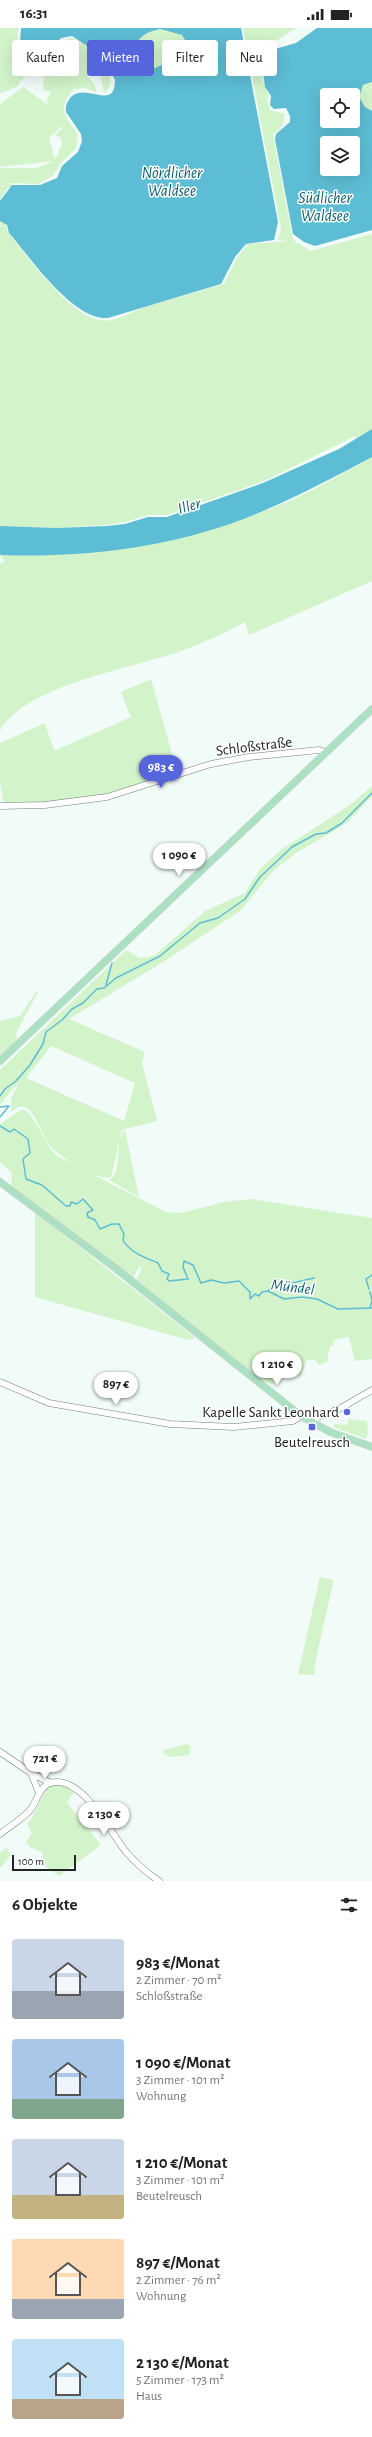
<!DOCTYPE html>
<html lang="de">
<head>
<meta charset="utf-8">
<style>
	:root { --surface:#fff; --page:#f2f2f2; --text:#222; --muted:#767676; --accent:#5565dc }
	body { margin:0; font-family:"Alegreya Sans",sans-serif; background:var(--page); color:var(--text); height:100vh; display:flex; flex-direction:column; font-size:15px; white-space:nowrap }
	* { box-sizing:border-box; margin:0 }
	p { font-size:13px; color:var(--muted) }
	.icon { flex:none; width:22px; height:22px; fill:none; stroke:currentColor; stroke-width:2; stroke-linecap:round; stroke-linejoin:round }
	.map { position:relative; height:1853px; overflow:hidden }
	.sheet { display:flex; flex-direction:column; background:var(--surface); flex:1 }
	.sheet>* { flex:none }
	.banner { position:absolute; left:12px; top:12px; width:348px; height:36px; display:flex; gap:8px }
	.buttons { position:absolute; left:320px; top:60px; display:grid; gap:8px }
	.buttons a { display:grid; place-items:center; width:40px; height:40px; border-radius:4px; background:var(--surface); box-shadow:0 4px 16px #0002; font-size:20px }
	.scale { position:absolute; left:12px; bottom:10px; width:64px; box-sizing:border-box; padding-left:4px; border:2px solid #212524; border-top:0; font-size:11px; line-height:14px; white-space:nowrap; color:#212524; -webkit-text-stroke:3px #fff; paint-order:stroke }
	.price { position:absolute; translate:-50% -34px; padding:0 9px; border-radius:14px; background:#fff; color:#222; font-size:13px; line-height:26px; filter:drop-shadow(0 1px 2px #0008) }
	.price::after { content:''; position:absolute; left:50%; top:24px; width:12px; height:9px; margin-left:-6px; background:inherit; clip-path:polygon(0 0,100% 0,50% 100%) }
	.price.current { background:var(--accent); color:#fff }
	ul { padding:0; list-style:none }
	li { display:flex; align-items:center; gap:12px; height:100px; padding:0 12px }
	li span { display:grid; place-items:center; flex:none; width:112px; height:80px; border-radius:4px; color:#555 }
	li>.icon { margin-inline-start:auto }
	span .icon { width:48px; height:48px; fill:#fffc; stroke-width:1 }
	li b { font-size:17px }
	h2 { display:flex; justify-content:space-between; align-items:center; height:48px; padding:0 12px; font-size:17px }
	.chip { padding:0 14px; border-radius:4px; background:var(--surface); box-shadow:0 4px 16px #0002; font-size:14px; line-height:36px }
	.chip.current { background:var(--accent); color:#fff }
	.status { display:flex; justify-content:space-between; align-items:center; height:28px; padding:0 20px; background:var(--surface); direction:ltr }
	.status svg { height:11px; fill:currentColor }
	.map>svg:first-child { display:block }
	.green { fill:#d3f3ca; fill-rule:evenodd }
	.water { fill:#5dbdd4; fill-rule:evenodd }
	.lines { fill:none; stroke-linecap:round; stroke-linejoin:round }
	.stream { stroke:#5dbdd4; stroke-width:1.5 }
	.minor-casing { stroke:#747c7a; stroke-width:7 }
	.major-casing { stroke:#d7d8d8; stroke-width:8 }
	.minor { stroke:#fff; stroke-width:6 }
	.major { stroke:#ace0c2; stroke-width:7 }
	.poi-dot { fill:#5565dc; stroke:#fff; stroke-width:1.5 }
	.labels { text-anchor:middle; stroke-width:3; stroke-linejoin:round; paint-order:stroke }
	.street-label { font-size:15px; fill:#212524; stroke:#fff }
	.poi-label { font-size:15px; fill:#212524; stroke:#fff; text-anchor:end }
	.water-label { font-size:16px; font-style:italic; fill:#095d6d; stroke:#fff }
</style>
</head>
<body>
<div class="status"><b>16:31</b><svg viewBox="0 0 49 12"><path d="M0 12V9h3v3zM5 12V6h3v6zM10 12V3h3v9zM15 12V0h3v12zM26 1h20v11H26zM47 4h2v5h-2z"/></svg></div>
<div class="map">
<svg width="372" height="1853" viewBox="0 0 372 1853">
	<rect width="100%" height="100%" fill="#f1fbf8"/>
	<g class="green">
		<path d="M0,0h19c-5,14 2,33 16,37l12,-6 14,-17 4,19h7l3,-8 -8,-10 1,-4 4,-1c8,5 18,9 25,15 10,9 21,30 7,40l-4,-19 -3,-4 -7,2 -2,5 7,8 1,8 -10,-5 -12,1c-17,18 -10,27 4,45l-2,14 -14,14 -9,14 -15,8 -27,-1 -2,1h3l-6,6 -6,11v-15l6,-1h-6v-17h36l18,-7 -54,6v-63l23,-17 25,18 -1,-6 4,-7 -8,-2 1,-13 -5,-6c-11,1 -17,7 -22,16l-17,6zM62,98l1,2 -8,7 5,2 2,7 -7,16 -6,-22z"/>
		<path d="M243,0h53l-25,16 -11,14 1,18 8,21 -2,3 3,10 15,4 -2,11 -10,10 20,105 18,11 61,-17v347l-123,54 -4,-13c-20,11 -42,21 -64,29 -47,17 -157,34 -181,80v-167l5,-3 -5,-6c102,4 202,-16 296,-57 24,-11 47,-25 70,-37l-11,-25 -91,45 -97,34h-18l-24,7 -18,3 -51,3 -56,-2v-300l5,-1h-5v-4l6,3 1,7c21,26 58,80 91,89 16,4 35,-9 49,-14 26,-7 51,-14 77,-22l13,-26 11,-14 40,-3 -10,-1 3,-11z"/>
		<path d="M160,1l22,6 6,10 -1,4c-6,8 -50,30 -59,26 -3,-5 -1,-7 1,-12 5,-20 9,-29 31,-34z"/>
		<path d="M372,54v29l-7,-4 -6,-9 4,-13z"/>
		<path d="M151,651l26,93 -56,21 -63,9 -50,2 -5,-4 -3,-18v-39l45,-20 9,28 77,-34 -10,-25z"/>
		<path d="M372,758v10l-25,27 -51,30 -22,17 -34,41 -69,46 -102,62 76,33 -3,11 15,58 -35,9 -11,47c-14,5 -55,-22 -63,-34 -7,-9 -12,-31 -23,-36 -6,-2 -10,2 -14,5v-13l7,-14c-9,4 -10,13 -18,19v-34l126,-120 14,8 14,-2 51,-45 40,-18 16,-25 20,-18 70,-46zM51,1018l84,37 -11,38 -98,-43z"/>
		<path d="M36,964h2l-22,41 1,7 -17,18v-37l20,-5z"/>
		<path d="M22,1081c15,5 21,37 37,48l107,55 15,1 43,-11 26,-3 122,19v141l-17,2 -6,-24 -15,3 -1,5 -3,1 -3,16 -8,3 -5,-6 -8,1 -5,17 -13,-3 -17,11 -35,-24 -100,-81 6,-12 -3,-1 -6,11 -122,-92 1,-13 -12,-11v-38z"/>
		<path d="M125,1102l14,67 -30,-17c15,-8 4,-38 16,-50z"/>
		<path d="M35,1184l159,125 -1,2 -5,1 -153,-43z"/>
		<path d="M348,1391l19,2 1,12 -2,6 -33,-12 1,-3 13,1z"/>
		<path d="M320,1549l13,3v3l-17,76 -2,16 -16,-1z"/>
		<path d="M187,1716l4,3 -2,8 -19,2 -7,-4v-3z"/>
		<path d="M53,1757l13,1 9,4 -8,13 34,42 -42,31 -17,-12 1,-11 -13,-6 -4,-5 6,-9 -5,-9c11,-11 13,-33 26,-39z"/>
		<path d="M6,1820l5,7 -11,13v-15z"/>
	</g>
	<g class="water">
		<path d="M21,0h220l37,194 -4,18 -28,4 -11,13 -14,27 -113,34c-35,3 -78,-61 -99,-85l-2,-8 -7,-4v-20l12,-16h28l17,-7 5,-12 16,-14 4,-11 -1,-7 -15,-22c-1,-6 1,-10 5,-15 15,-15 44,15 44,-17l-13,-24 -30,-20 -11,2 -21,22 -10,-1 -10,-15zM160,1l22,6 6,10 -1,4c-6,8 -50,30 -59,26 -3,-5 -1,-7 1,-12 5,-20 9,-29 31,-34z"/>
		<path d="M317,0h55v54l-9,3 -4,12 6,10 7,4v119l-57,16 -11,-4 -11,-8 -18,-95 1,-5 14,-12v-6l-4,-8 -12,1 -4,-4 1,-9 -6,-9 -3,-22 2,-9 8,-6 24,-7zM327,67h26v26h-26zM327,115h26v26h-26z"/>
		<path d="M372,401v28c-47,25 -94,50 -145,68 -72,24 -151,33 -227,30v-29l56,2 51,-2 18,-2 23,-7h19l96,-34 76,-34z"/>
	</g>
	<g class="lines">
		<g class="stream">
			<path d="M106,957l6,-22"/>
			<path d="M0,1068l5,-7 11,-8 14,-16 13,-21 3,-12 16,-12 10,-11 11,-6 14,-14 7,-1 12,-10 44,-22 40,-33 18,-5 27,-19 15,-22 32,-30 24,-13 10,-1 16,-10 30,-30"/>
			<path d="M0,1079l9,-1 -9,11"/>
			<path d="M0,1098l10,6 4,-3 14,10 2,14 -7,6 3,20 16,6 24,21h4l1,-4 6,2 6,-5 10,11 -6,3 1,4 7,3 5,9 12,-5h7l5,10 -1,6c7,13 23,18 35,23l4,8 7,3 -2,5 2,2 19,-2 -5,-12 1,-6 9,4 8,18 10,-3 13,3 15,-2 11,11v7l5,-5 4,2 3,-4 6,-1 16,8 18,-2 15,2 21,10 34,-1"/>
			<path d="M369,1261l-3,-10 6,-4"/>
			<path d="M268,1263l3,-3 43,-10"/>
			<path d="M370,1264l2,8"/>
			<path d="M370,1280l2,-7"/>
		</g>
		<g class="minor-casing">
			<g id="minor">
				<path d="M0,778l45,-1 62,-8 104,-33 38,-7 70,-7 5,2"/>
				<path d="M0,1354l49,21 121,21 64,3 59,-6 8,-5"/>
				<path d="M312,1394l8,-6 19,-7 33,-19"/>
				<path d="M0,1724l31,21 20,10"/>
				<path d="M31,1745l8,20"/>
				<path d="M0,1806c11,-9 22,-14 31,-25 6,-8 8,-22 19,-26 32,-10 61,51 77,70 10,11 20,20 32,28"/>
			</g>
		</g>
		<g class="major-casing">
			<g id="major">
				<path d="M0,1033l372,-352"/>
				<path d="M0,1154l114,85 187,149 29,16 42,15"/>
			</g>
		</g>
		<use href="#minor" class="minor"/>
		<use href="#major" class="major"/>
	</g>
	<g class="poi-dot">
		<circle cx="347" cy="1384" r="4"/>
		<rect x="308" y="1395" width="8" height="8" rx="2"/>
	</g>
	<g class="labels">
		<g class="street-label">
			<text transform="translate(254 718) rotate(-7)" y="5">Schloßstraße</text>
		</g>
		<g class="poi-label">
			<text x="339" y="1389">Kapelle Sankt Leonhard</text>
			<text x="312" y="1419" text-anchor="middle">Beutelreusch</text>
		</g>
		<g class="water-label">
			<text x="172" y="150">Nördlicher<tspan x="172" dy="18">Waldsee</tspan></text>
			<text x="325" y="175">Südlicher<tspan x="325" dy="18">Waldsee</tspan></text>
			<text transform="translate(189 477) rotate(-16)" y="6">Iller</text>
			<text transform="translate(293 1258) rotate(7)" y="6">Mündel</text>
		</g>
	</g>
</svg>
<div class="buttons">
<a><svg class="icon" aria-label="locate" viewBox="0 0 24 24"><circle cx="12" cy="12" r="6"/><path d="M12 2v4M12 18v4M2 12h4M18 12h4"/></svg></a>
<a><svg class="icon" aria-label="layers" viewBox="0 0 24 24"><path d="M12 4l9 5-9 5-9-5zM3 14l9 5 9-5"/></svg></a>
</div>
<div class="scale">100 m</div>
<b class="price current" style="left:161px;top:761px">983 €</b>
<b class="price" style="left:179px;top:849px">1 090 €</b>
<b class="price" style="left:277px;top:1358px">1 210 €</b>
<b class="price" style="left:116px;top:1378px">897 €</b>
<b class="price" style="left:45px;top:1752px">721 €</b>
<b class="price" style="left:104px;top:1808px">2 130 €</b>
<div class="banner">
<a class="chip">Kaufen</a>
<a class="chip current">Mieten</a>
<a class="chip">Filter</a>
<a class="chip">Neu</a>
</div>
</div>
<section class="sheet">
<h2>6 Objekte<svg class="icon" aria-label="filters" viewBox="0 0 24 24"><path d="M4 7h16M4 17h16"/><circle cx="9" cy="7" r="2"/><circle cx="15" cy="17" r="2"/></svg></h2>
<ul>
<li><span style="background:linear-gradient(#c9d6e8 65%,#9aa5b1 0)"><svg class="icon" aria-label="home" viewBox="0 0 24 24"><path d="M3 11l9-7 9 7M6 9v11h12V9"/></svg></span><div><b>983 €/Monat</b><p>2 Zimmer · 70 m²</p><p>Schloßstraße</p></div></li>
<li><span style="background:linear-gradient(#a9c7e8 75%,#7fa58c 0)"><svg class="icon" aria-label="home" viewBox="0 0 24 24"><path d="M3 11l9-7 9 7M6 9v11h12V9"/></svg></span><div><b>1 090 €/Monat</b><p>3 Zimmer · 101 m²</p><p>Wohnung</p></div></li>
<li><span style="background:linear-gradient(#c9d6e8 70%,#c2b280 0)"><svg class="icon" aria-label="home" viewBox="0 0 24 24"><path d="M3 11l9-7 9 7M6 9v11h12V9"/></svg></span><div><b>1 210 €/Monat</b><p>3 Zimmer · 101 m²</p><p>Beutelreusch</p></div></li>
<li><span style="background:linear-gradient(#ffd9b3 75%,#9aa5b1 0)"><svg class="icon" aria-label="home" viewBox="0 0 24 24"><path d="M3 11l9-7 9 7M6 9v11h12V9"/></svg></span><div><b>897 €/Monat</b><p>2 Zimmer · 76 m²</p><p>Wohnung</p></div></li>
<li><span style="background:linear-gradient(#bfe0f5 75%,#b9a48a 0)"><svg class="icon" aria-label="home" viewBox="0 0 24 24"><path d="M3 11l9-7 9 7M6 9v11h12V9"/></svg></span><div><b>2 130 €/Monat</b><p>5 Zimmer · 173 m²</p><p>Haus</p></div></li>
</ul>
</section>
</body>
</html>
